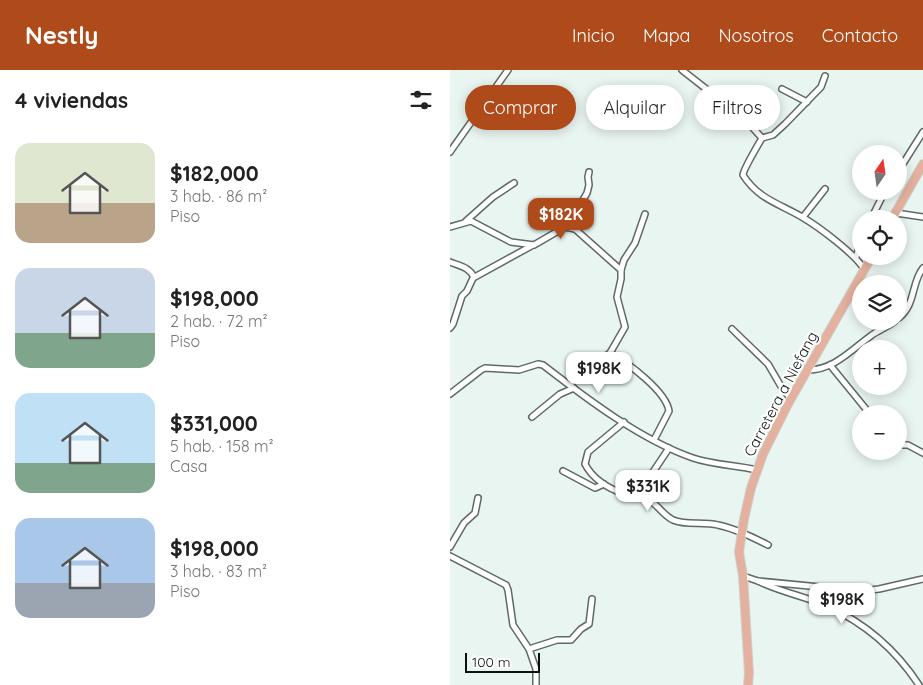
<!DOCTYPE html>
<html lang="es">
<head>
<meta charset="utf-8">
<style>
	:root { --surface:#fff; --page:#f2f2f2; --text:#222; --muted:#767676; --accent:#af4b1a }
	body { margin:0; font-family:Quicksand,sans-serif; background:var(--page); color:var(--text); height:100vh; display:flex; flex-direction:column; font-size:19px; white-space:nowrap }
	* { box-sizing:border-box; margin:0 }
	p { font-size:16px; color:var(--muted) }
	.icon { flex:none; width:28px; height:28px; fill:none; stroke:currentColor; stroke-width:2; stroke-linecap:round; stroke-linejoin:round }
	.map { position:relative; flex:1; overflow:hidden }
	.details { display:flex; flex-direction:column; background:var(--surface); width:450px }
	.details>* { flex:none }
	.top-card { position:absolute; left:15px; top:15px; width:382px; height:45px; display:flex; gap:10px }
	.needle { width:32px; rotate:13deg }
	.buttons { position:absolute; left:402px; top:75px; display:grid; gap:10px }
	.buttons a { display:grid; place-items:center; width:55px; height:55px; border-radius:50%; background:var(--surface); box-shadow:0 2px 12px #0003; font-size:25px }
	.scale { position:absolute; left:15px; bottom:12px; width:75px; box-sizing:border-box; padding-left:5px; border:2px solid #0d1110; border-top:0; font-size:14px; line-height:18px; white-space:nowrap; color:#0d1110; -webkit-text-stroke:4px #fff; paint-order:stroke }
	.price { position:absolute; translate:-50% -42px; padding:0 11px; border-radius:10px; background:#fff; color:#222; font-size:16px; line-height:32px; filter:drop-shadow(0 1px 2px #0008) }
	.price::after { content:''; position:absolute; left:50%; top:30px; width:15px; height:11px; margin-left:-8px; background:inherit; clip-path:polygon(0 0,100% 0,50% 100%) }
	.price.selected { background:var(--accent); color:#fff }
	ul { padding:0; list-style:none }
	li { display:flex; align-items:center; gap:15px; height:125px; padding:0 15px }
	li span { display:grid; place-items:center; flex:none; width:140px; height:100px; border-radius:15px; color:#555 }
	li>.icon { margin-inline-start:auto }
	span .icon { width:60px; height:60px; fill:#fffc; stroke-width:1 }
	li b { font-size:21px }
	h2 { display:flex; justify-content:space-between; align-items:center; height:60px; padding:0 15px; font-size:21px }
	.tag { padding:0 18px; border-radius:22px; background:var(--surface); box-shadow:0 2px 12px #0003; font-size:18px; line-height:45px }
	.tag.selected { background:var(--accent); color:#fff }
	header { display:flex; align-items:center; gap:30px; box-sizing:border-box; height:70px; padding:0 25px; background:var(--accent); color:#fff }
	header strong { font-size:24px }
	nav { display:flex; gap:28px; margin-inline-start:auto; font-size:18px }
	main { display:flex; flex:1; min-height:0 }
	.map>svg:first-child { display:block }
	.lines { fill:none; stroke-linecap:round; stroke-linejoin:round }
	.minor-casing { stroke:#5f6a67; stroke-width:8 }
	.primary-casing { stroke:#cfcfcf; stroke-width:10 }
	.minor { stroke:#fff; stroke-width:5 }
	.primary { stroke:#e3b19d; stroke-width:8 }
	.labels { text-anchor:middle; stroke-width:4.5; stroke-linejoin:round; paint-order:stroke }
	.street-label { font-size:15px; fill:#0d1110; stroke:#fff }
</style>
</head>
<body>
<header>
<strong>Nestly</strong>
<nav><a>Inicio</a><a>Mapa</a><a>Nosotros</a><a>Contacto</a></nav>
</header>
<main>
<section class="details">
<h2>4 viviendas<svg class="icon" aria-label="filters" viewBox="0 0 24 24"><path d="M4 7h16M4 17h16"/><circle cx="9" cy="7" r="2"/><circle cx="15" cy="17" r="2"/></svg></h2>
<ul>
<li><span style="background:linear-gradient(#dfe7d0 60%,#b9a48a 0)"><svg class="icon" aria-label="home" viewBox="0 0 24 24"><path d="M3 11l9-7 9 7M6 9v11h12V9"/></svg></span><div><b>$182,000</b><p>3 hab. · 86 m²</p><p>Piso</p></div></li>
<li><span style="background:linear-gradient(#c9d6e8 65%,#7fa58c 0)"><svg class="icon" aria-label="home" viewBox="0 0 24 24"><path d="M3 11l9-7 9 7M6 9v11h12V9"/></svg></span><div><b>$198,000</b><p>2 hab. · 72 m²</p><p>Piso</p></div></li>
<li><span style="background:linear-gradient(#bfe0f5 70%,#7fa58c 0)"><svg class="icon" aria-label="home" viewBox="0 0 24 24"><path d="M3 11l9-7 9 7M6 9v11h12V9"/></svg></span><div><b>$331,000</b><p>5 hab. · 158 m²</p><p>Casa</p></div></li>
<li><span style="background:linear-gradient(#a9c7e8 65%,#9aa5b1 0)"><svg class="icon" aria-label="home" viewBox="0 0 24 24"><path d="M3 11l9-7 9 7M6 9v11h12V9"/></svg></span><div><b>$198,000</b><p>3 hab. · 83 m²</p><p>Piso</p></div></li>
</ul>
</section>
<div class="map">
<svg width="473" height="615" viewBox="0 0 473 615">
	<rect width="100%" height="100%" fill="#e9f5f1"/>
	<g class="lines">
		<g class="minor-casing">
			<g id="minor">
				<path d="M232,0l46,36 9,11 15,10 10,11"/>
				<path d="M375,6l-4,11 -36,37 -12,11 -11,3c-4,7 -19,32 -19,37 15,24 37,29 59,42 17,10 53,37 62,52"/>
				<path d="M332,19l25,13"/>
				<path d="M0,82l58,-82"/>
				<path d="M449,100l24,-38"/>
				<path d="M446,143l27,4"/>
				<path d="M353,147l22,-28"/>
				<path d="M421,149l14,-28"/>
				<path d="M16,151l27,-24 21,-14"/>
				<path d="M0,157l21,-6 40,21 23,3 31,-18 10,2 46,41v9l-4,18 8,30 -15,26 -30,20 -10,12"/>
				<path d="M125,159l2,-19 10,-17 2,-8 -1,-8 1,-5"/>
				<path d="M406,187l5,-15"/>
				<path d="M0,192c10,4 19,5 24,15"/>
				<path d="M171,200l3,-10 11,-17 10,-29"/>
				<path d="M449,248c17,-14 12,-35 24,-50"/>
				<path d="M0,258l3,-4 9,-28 5,-5 6,-13 60,-33"/>
				<path d="M282,259l36,35 14,24 9,11"/>
				<path d="M160,283c18,10 56,38 59,58l-15,29"/>
				<path d="M380,295l40,49"/>
				<path d="M358,300c26,0 43,-20 64,-35 7,-5 16,-8 23,-14"/>
				<path d="M0,324l31,-24 4,-2 34,2 19,-6 5,1c44,34 98,75 150,93 21,7 43,7 64,12"/>
				<path d="M82,347l28,-23 14,-6"/>
				<path d="M174,352l-36,30 -3,12c7,14 23,25 38,29 9,2 18,3 26,7 9,5 14,15 24,20 14,6 30,1 45,5 18,4 34,12 50,20"/>
				<path d="M449,371l4,4h5l15,8"/>
				<path d="M113,401l32,17 9,-4"/>
				<path d="M187,426l32,-48"/>
				<path d="M0,477l14,-24 11,-10 3,-15"/>
				<path d="M0,486l56,29 2,5 5,35 16,24 7,20v16"/>
				<path d="M293,506l15,5 103,10 18,-2 44,-10"/>
				<path d="M308,511c22,11 46,15 69,25 38,17 69,44 92,79"/>
				<path d="M79,579l28,-9h14l10,-11 8,-5 3,-25"/>
			</g>
		</g>
		<g class="primary-casing">
			<g id="primary">
				<path d="M442,149l31,-55"/>
				<path d="M298,615l1,-12 -6,-97 -4,-24 5,-33 7,-31 12,-34 25,-50 84,-148"/>
			</g>
		</g>
		<use href="#minor" class="minor"/>
		<use href="#primary" class="primary"/>
	</g>
	<g class="labels">
		<g class="street-label">
			<text transform="translate(331 324) rotate(-62)" y="5">Carretera a Niefang</text>
		</g>
	</g>
</svg>
<div class="buttons">
<a><svg class="needle" viewBox="-14 -14 28 28"><path d="M0-13l5 13h-10z" fill="#e53935"/><path d="M0 13l5-13h-10z" fill="#767676"/></svg></a>
<a><svg class="icon" aria-label="locate" viewBox="0 0 24 24"><circle cx="12" cy="12" r="6"/><path d="M12 2v4M12 18v4M2 12h4M18 12h4"/></svg></a>
<a><svg class="icon" aria-label="layers" viewBox="0 0 24 24"><path d="M12 4l9 5-9 5-9-5zM3 14l9 5 9-5"/></svg></a>
<a>+</a>
<a>−</a>
</div>
<div class="scale">100 m</div>
<b class="price selected" style="left:111px;top:170px">$182K</b>
<b class="price" style="left:149px;top:324px">$198K</b>
<b class="price" style="left:198px;top:442px">$331K</b>
<b class="price" style="left:392px;top:555px">$198K</b>
<div class="top-card">
<a class="tag selected">Comprar</a>
<a class="tag">Alquilar</a>
<a class="tag">Filtros</a>
</div>
</div>
</main>
</body>
</html>
